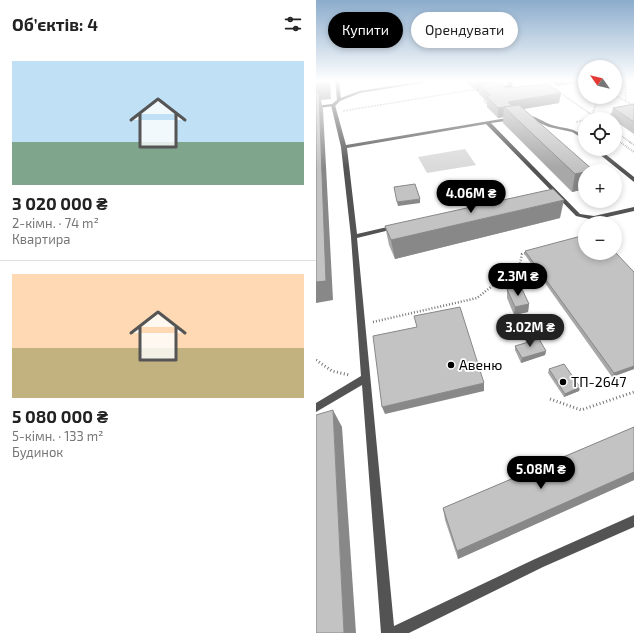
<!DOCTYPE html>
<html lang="uk">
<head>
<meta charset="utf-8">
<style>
	:root { --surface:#fff; --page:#f6f6f6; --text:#222; --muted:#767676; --line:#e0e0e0; --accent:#000 }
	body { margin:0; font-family:"Exo 2",sans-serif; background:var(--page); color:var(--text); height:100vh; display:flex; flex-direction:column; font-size:15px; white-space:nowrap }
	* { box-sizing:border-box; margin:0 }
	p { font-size:13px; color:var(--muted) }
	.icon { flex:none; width:22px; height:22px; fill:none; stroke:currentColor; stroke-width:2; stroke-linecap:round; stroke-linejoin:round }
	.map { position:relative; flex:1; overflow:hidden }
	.panel { display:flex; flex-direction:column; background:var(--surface); width:316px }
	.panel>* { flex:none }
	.guide { position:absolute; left:12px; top:12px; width:246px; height:36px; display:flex; gap:8px }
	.needle { width:26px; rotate:304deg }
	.fabs { position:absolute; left:262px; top:60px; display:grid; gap:8px }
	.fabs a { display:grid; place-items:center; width:44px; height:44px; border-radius:50%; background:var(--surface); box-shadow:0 2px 6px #0003; font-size:20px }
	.price { position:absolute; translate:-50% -34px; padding:0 9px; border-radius:14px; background:var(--accent); color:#fff; font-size:13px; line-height:26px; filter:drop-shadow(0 1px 2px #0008) }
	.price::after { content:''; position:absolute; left:50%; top:24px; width:12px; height:9px; margin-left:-6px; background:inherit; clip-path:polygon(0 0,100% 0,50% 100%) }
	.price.current { background:#222; color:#fff }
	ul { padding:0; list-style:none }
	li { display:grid; align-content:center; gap:8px; height:212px; padding:0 12px }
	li+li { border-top:1px solid var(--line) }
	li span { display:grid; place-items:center; height:124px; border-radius:0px; color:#555 }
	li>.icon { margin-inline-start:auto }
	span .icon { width:72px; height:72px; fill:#fffc; stroke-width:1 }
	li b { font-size:17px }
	h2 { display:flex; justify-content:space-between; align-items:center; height:48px; padding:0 12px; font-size:17px }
	.chip { padding:0 14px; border-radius:18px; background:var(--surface); box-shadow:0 2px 6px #0003; font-size:14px; line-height:36px }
	.chip.current { background:var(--accent); color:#fff }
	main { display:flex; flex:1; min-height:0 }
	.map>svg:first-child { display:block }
	.green { fill:#dadada }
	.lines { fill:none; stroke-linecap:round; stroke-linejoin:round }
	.path-far3 { stroke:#757575; stroke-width:1.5; stroke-dasharray:0.5 1; stroke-linecap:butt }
	.path-far2 { stroke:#757575; stroke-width:2; stroke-dasharray:0.5 1.5; stroke-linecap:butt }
	.path-far1 { stroke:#757575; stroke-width:2.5; stroke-dasharray:1 2; stroke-linecap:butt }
	.path { stroke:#757575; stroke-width:3; stroke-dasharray:1 2.5; stroke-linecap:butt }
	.lane { fill:#535353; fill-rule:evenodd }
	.street { fill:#535353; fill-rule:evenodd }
	.wall { fill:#a8a8a8 }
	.shaded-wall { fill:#888 }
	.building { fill:#c3c3c3; stroke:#888 }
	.poi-dot { fill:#000; stroke:#fff; stroke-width:1.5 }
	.labels { text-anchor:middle; stroke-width:3.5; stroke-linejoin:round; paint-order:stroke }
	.poi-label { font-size:14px; fill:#000; stroke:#fff; text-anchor:start }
</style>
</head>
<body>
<main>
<section class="panel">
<h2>Об’єктів: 4<svg class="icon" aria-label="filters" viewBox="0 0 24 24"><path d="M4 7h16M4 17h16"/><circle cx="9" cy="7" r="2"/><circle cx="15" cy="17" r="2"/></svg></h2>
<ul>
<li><span style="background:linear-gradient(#bfe0f5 65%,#7fa58c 0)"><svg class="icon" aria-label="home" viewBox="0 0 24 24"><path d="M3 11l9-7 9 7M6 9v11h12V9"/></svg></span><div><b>3 020 000 ₴</b><p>2-кімн. · 74 m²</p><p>Квартира</p></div></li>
<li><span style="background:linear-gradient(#ffd9b3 60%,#c2b280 0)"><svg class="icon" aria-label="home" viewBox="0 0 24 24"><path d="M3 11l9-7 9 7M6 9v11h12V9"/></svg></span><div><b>5 080 000 ₴</b><p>5-кімн. · 133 m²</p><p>Будинок</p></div></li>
</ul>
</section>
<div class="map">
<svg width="318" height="633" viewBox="0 0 318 633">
	<rect width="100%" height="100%" fill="#fff"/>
	<path class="green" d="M149,149l11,16 -49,8 -9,-16z"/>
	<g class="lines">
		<g class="path-far3">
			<path d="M309,80l1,21"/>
			<path d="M243,92l39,27"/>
			<path d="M299,95l19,11"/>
			<path d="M169,98l1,1 -2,2 5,5"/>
			<path d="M27,111l134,-22"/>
			<path d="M276,115l7,-18"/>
			<path d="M275,119l23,-5"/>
			<path d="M260,122l9,-2"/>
			<path d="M299,131l16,12"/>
			<path d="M299,139l6,4"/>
		</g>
		<g class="path-far2">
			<path d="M304,142l14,10"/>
			<path d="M314,142l4,3"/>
		</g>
		<path class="path-far1" d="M57,322l104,-24 43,-34 2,-10 5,-1"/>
		<g class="path">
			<path d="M0,360l16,11 17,4"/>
			<path d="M234,399l31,11 53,-18"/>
		</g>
		<g class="lane">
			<path d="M19,80h4l2,20 -2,1 -2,-1z"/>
			<path d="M189,80h4l4,4 -1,3 -19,3v-2l16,-3z"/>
			<path d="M17,104l2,1 11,40 179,-30c10,0 18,7 27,10 13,4 21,2 33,12v3l-13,-8 -23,-5 -21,-9 -37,5 89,91 14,2 40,-9v4l-40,9 -18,-4 -90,-92 -139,24 10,86 39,-9 3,2 -1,1 -41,10 37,388 141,-67 99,-44v12l-91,40 -134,66h-28l-19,-248 -46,27v-9l45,-27 -10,-139 -10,-90 -10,-42z"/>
			<path d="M277,149h6l35,28v5z"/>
		</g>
		<path class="street" d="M116,80h8l-80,13 -20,8 -5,5 -19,2v-2l16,-2 6,-5 21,-8z"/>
	</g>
	<g class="wall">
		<path d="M149,80h29v3l12,5 53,15 -36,6 62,62v18l-13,3 -69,-69v-6l-5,1 -11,-11v-5l-8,-8v-3l-2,1 -12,-11z"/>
		<path d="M231,80h37l-1,2 -26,4z"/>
		<path d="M318,104v30l-19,-13v-2h-3l-2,-1 3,-10z"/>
		<path d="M244,218l-165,41 -6,-14 -4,-19z"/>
		<path d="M209,251l109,21v97l-22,8 -87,-122z"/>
		<path d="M191,289l22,15 -1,8 -14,3 -7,-17z"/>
		<path d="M199,346l31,5 -1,4 -24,8 -6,-13z"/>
		<path d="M233,369l31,18 -1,4 -15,6 -16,-24z"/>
		<path d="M318,427v53l-176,79 -13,-39 -2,-12z"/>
	</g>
	<g class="shaded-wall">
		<path d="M11,80h3l1,19 -10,1 2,9 10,191 -17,3v-219z"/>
		<path d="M161,80h17v7l-15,-2v6l-2,1z"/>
		<path d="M242,80h26l-1,2 -26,4z"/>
		<path d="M245,93l-2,10 -47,8 -4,-9z"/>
		<path d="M188,107l-1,10 -5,1v-10z"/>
		<path d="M269,172v17l-13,3 3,-18z"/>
		<path d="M104,199v4l-22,3 -1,-4z"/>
		<path d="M248,200l-4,18 -165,41 -4,-19z"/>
		<path d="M213,304l-1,8 -14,3 1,-8z"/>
		<path d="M230,351l-1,4 -24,8 1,-5z"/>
		<path d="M318,366v3l-22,8 2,-4z"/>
		<path d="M168,383v8l-99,23 -3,-7z"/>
		<path d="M264,387l-1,4 -15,6 1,-3z"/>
		<path d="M17,410l9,17 14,206h-12z"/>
		<path d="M318,472v8l-176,79 -1,-8z"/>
	</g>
	<g class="building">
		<path d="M0,80h11v3l-11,1z"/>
		<path d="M183,82l7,6 42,-4 13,9 -53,9 4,4 -14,2 -11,-11 3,-2 -11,-10z"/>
		<path d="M0,93h3l7,188 -10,1z"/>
		<path d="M318,104v18l-21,-14z"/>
		<path d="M203,105l74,65 -8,1v1l-10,2 -71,-67z"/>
		<path d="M99,184l5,15 -23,3 -3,-15z"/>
		<path d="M237,189l11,11 -173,40 -6,-14z"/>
		<path d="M269,235v18h30v-1l19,20v94l-20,7 -89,-122z"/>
		<path d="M205,287l8,17 -14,3 -8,-18z"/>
		<path d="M144,307l24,76 -102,24 -9,-71 44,-9 -3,-11z"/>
		<path d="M223,339l7,12 -24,7 -7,-12z"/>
		<path d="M248,364l16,23 -15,7 -16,-25z"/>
		<path d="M17,410l11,223h-28v-218z"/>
		<path d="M318,427v45l-177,79 -14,-43z"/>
	</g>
	<linearGradient id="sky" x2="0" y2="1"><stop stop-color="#8baccc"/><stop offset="0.48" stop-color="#fff"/><stop offset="1" stop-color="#fff" stop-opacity="0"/></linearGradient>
	<rect width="318" height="168" fill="url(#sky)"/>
	<g class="poi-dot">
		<circle cx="135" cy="365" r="4"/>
		<circle cx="247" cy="382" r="4"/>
	</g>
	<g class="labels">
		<g class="poi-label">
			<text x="143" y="370">Авеню</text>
			<text x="255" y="387">ТП-2647</text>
		</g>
	</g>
</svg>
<div class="fabs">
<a><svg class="needle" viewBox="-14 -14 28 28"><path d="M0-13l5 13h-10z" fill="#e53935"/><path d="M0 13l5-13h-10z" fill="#767676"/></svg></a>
<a><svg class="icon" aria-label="locate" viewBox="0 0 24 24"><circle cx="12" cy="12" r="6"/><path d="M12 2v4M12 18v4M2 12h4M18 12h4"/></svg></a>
<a>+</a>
<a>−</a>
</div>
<b class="price" style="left:155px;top:214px">4.06M ₴</b>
<b class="price" style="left:202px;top:297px">2.3M ₴</b>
<b class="price current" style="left:214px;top:348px">3.02M ₴</b>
<b class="price" style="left:225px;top:490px">5.08M ₴</b>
<div class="guide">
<a class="chip current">Купити</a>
<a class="chip">Орендувати</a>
</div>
</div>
</main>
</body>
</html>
